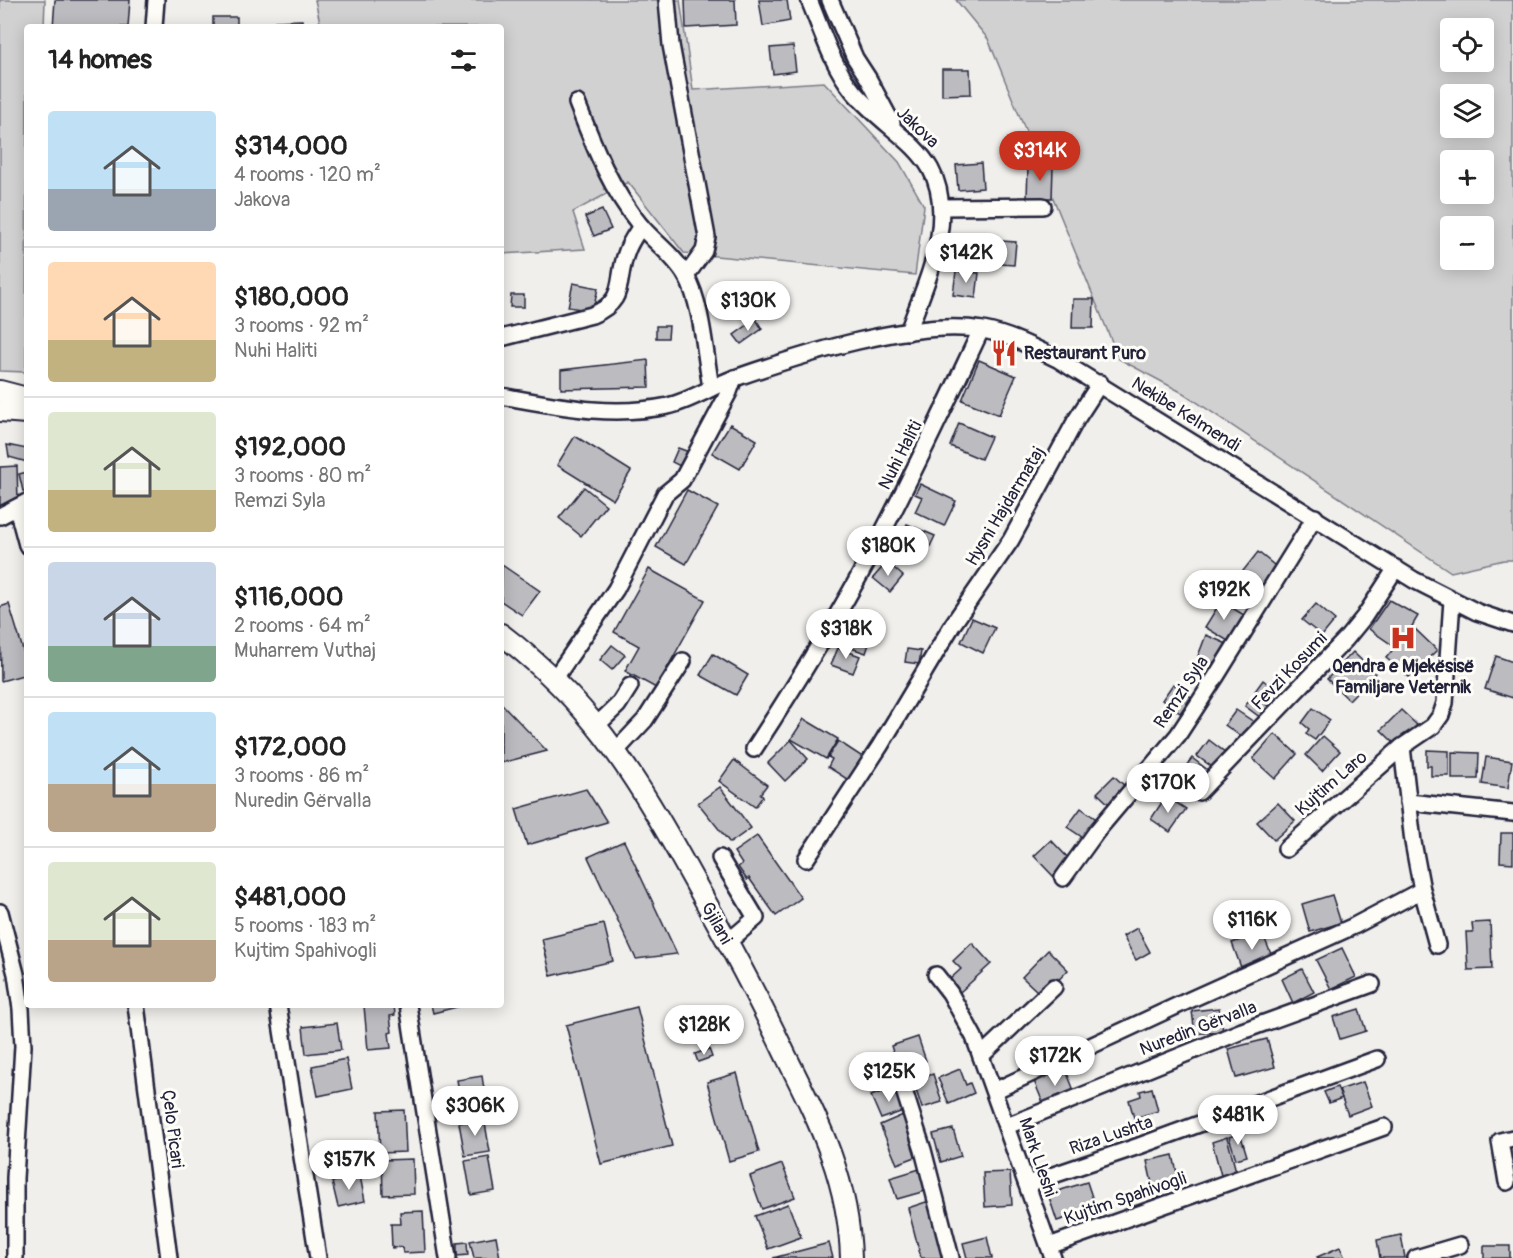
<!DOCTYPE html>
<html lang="en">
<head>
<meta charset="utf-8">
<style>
	:root { --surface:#fff; --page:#f6f6f6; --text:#222; --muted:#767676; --line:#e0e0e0; --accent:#c8321e }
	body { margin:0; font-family:Pangolin,sans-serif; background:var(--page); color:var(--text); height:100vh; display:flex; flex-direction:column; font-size:22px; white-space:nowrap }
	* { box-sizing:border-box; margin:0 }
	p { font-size:20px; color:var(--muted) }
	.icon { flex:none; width:33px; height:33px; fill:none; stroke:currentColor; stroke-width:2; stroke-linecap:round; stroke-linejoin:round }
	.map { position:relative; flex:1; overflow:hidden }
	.drawer { position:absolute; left:24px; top:24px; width:480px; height:984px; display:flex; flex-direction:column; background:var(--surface); border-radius:6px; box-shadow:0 3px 15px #0003 }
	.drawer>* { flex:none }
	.controls { position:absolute; left:1440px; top:18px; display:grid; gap:12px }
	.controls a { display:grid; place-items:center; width:54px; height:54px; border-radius:6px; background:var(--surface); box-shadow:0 3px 15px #0003; font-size:30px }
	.price { position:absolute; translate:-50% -51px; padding:0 14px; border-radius:21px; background:#fff; color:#222; font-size:20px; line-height:39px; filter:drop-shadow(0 2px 3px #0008) }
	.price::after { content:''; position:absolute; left:50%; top:36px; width:18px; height:14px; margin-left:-9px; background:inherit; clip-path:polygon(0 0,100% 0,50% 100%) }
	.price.selected { background:var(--accent); color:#fff }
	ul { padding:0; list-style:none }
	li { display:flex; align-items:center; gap:18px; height:150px; padding:0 24px }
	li+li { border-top:2px solid var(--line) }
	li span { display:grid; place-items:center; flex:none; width:168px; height:120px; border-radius:6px; color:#555 }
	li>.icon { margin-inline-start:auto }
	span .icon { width:72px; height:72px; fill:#fffc; stroke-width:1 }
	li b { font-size:26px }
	h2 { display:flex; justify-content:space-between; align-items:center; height:72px; padding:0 24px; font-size:26px }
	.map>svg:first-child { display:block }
	.green { fill:#d2d1d1; stroke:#7a7a86; stroke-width:1.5; fill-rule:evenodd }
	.building { fill:#bcbcc0; stroke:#22223b; stroke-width:1.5 }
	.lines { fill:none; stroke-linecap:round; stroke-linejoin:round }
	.minor-casing { stroke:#22223b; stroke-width:20 }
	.major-casing { stroke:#22223b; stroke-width:24 }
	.minor { stroke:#fdfcf7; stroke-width:15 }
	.major { stroke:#fdfcf7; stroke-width:20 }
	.labels { text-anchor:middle; stroke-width:6; stroke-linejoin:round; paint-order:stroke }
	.street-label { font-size:18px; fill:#22223b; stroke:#fdfcf7 }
	.poi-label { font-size:18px; font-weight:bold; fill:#22223b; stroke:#fdfcf7; text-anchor:start }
</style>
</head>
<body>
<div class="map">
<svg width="1513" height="1258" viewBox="0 0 1513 1258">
	<rect width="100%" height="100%" fill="#f0efec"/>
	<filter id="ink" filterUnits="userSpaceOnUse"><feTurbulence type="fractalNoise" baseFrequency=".0167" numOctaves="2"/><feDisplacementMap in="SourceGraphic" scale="12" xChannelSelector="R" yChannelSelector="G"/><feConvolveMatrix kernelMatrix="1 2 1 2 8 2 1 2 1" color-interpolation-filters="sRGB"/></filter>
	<g filter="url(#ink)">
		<g class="green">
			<path d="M0,0h45l-1,27h-17l-1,345 -26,-1z"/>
			<path d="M315,0h365l13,90 131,-8 75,80 25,44 -9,69 -231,-22 -56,-71 -55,30 12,37 -84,5v-227h-180z"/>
			<path d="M956,0h557v560h-9l-53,12 -268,-179 -64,-34 -131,-320zM1450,28h34v34h-34zM1450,94h34v34h-34zM1450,160h34v34h-34zM1450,226h34v34h-34z"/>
		</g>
		<g class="building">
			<path d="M55,0h75l-2,27h-75z"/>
			<path d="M685,0h50l1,25 -50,3z"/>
			<path d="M759,0h28l3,21 -27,5z"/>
			<rect x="213" y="17" width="24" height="10"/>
			<path d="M302,20v7h-26l-1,-6z"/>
			<path d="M793,46l3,25 -23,3 -3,-26z"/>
			<path d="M942,69h28l1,25 -29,1z"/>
			<path d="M981,163l2,25 -25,2 -2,-25z"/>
			<path d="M1028,166l25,1 -1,31h-25z"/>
			<path d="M602,210l9,19 -17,7 -9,-19z"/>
			<path d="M987,240l29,2 -2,23 -29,-2z"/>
			<path d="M956,271l23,2 -3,25 -23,-3z"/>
			<path d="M573,283l25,5 -5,23 -25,-4z"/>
			<path d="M511,295h13v12h-14z"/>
			<path d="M1073,299h21l-1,29h-21z"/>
			<path d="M756,319l6,10 -21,15 -7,-9z"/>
			<path d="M656,326h13l-1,12h-12z"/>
			<path d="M648,360l1,27 -88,2v-19z"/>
			<path d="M979,360l37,16 -17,39 -37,-15z"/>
			<path d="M959,423l32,14 -10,22 -31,-13z"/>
			<path d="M730,424l27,16 -17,29 -28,-16z"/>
			<path d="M575,436l56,35 -18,29 -56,-35z"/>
			<path d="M7,445l20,4v13l-18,-5z"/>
			<path d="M678,448l11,4 -7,15 -10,-5z"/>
			<path d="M17,466l1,36 -18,6v-41z"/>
			<path d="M27,472v18l-4,1 -4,-17z"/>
			<path d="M920,484l36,17 -12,25 -29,-14 7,-15 -7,-3z"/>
			<path d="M584,487l22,18 -25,31 -22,-18z"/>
			<path d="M687,490l31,17 -32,57 -30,-17z"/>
			<path d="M907,524l28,12 -10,21 -28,-12z"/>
			<path d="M1258,552l21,17 -19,23 -21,-16z"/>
			<path d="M887,562l16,14 -13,16 -17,-14z"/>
			<path d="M502,565l38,26 -18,24 -21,-14z"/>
			<path d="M649,569l56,31 -49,88 -31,-17 14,-25 -25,-14z"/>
			<path d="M1389,600l29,16 -6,10 25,24 -28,27 -23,-19 9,-11 -26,-18z"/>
			<path d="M1221,601l23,14 -16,26 -23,-14z"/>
			<path d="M9,604l18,59v11l-26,7 -1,-74z"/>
			<path d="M1316,604l19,16 -13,16 -20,-16z"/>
			<path d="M972,618l23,10 -12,25 -22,-11z"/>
			<path d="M852,625l21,7 -7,21 -21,-7z"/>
			<path d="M1206,635l21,9 -8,21 -21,-9z"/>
			<path d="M612,645l13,10 -13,15 -12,-10z"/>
			<path d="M838,648l22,8 -7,17 -22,-8z"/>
			<path d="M907,649l14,2 -2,13 -14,-2z"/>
			<path d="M1353,652l22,21 -26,27 -22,-21z"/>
			<path d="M713,654l35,21 -12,20 -36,-20z"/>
			<path d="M1496,656l17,6v36l-28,-9z"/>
			<path d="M1263,680l19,15 -8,11 -19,-15z"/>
			<path d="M1173,684l18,13 -11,16 -18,-13z"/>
			<path d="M1254,695l19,15 -8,11 -20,-15z"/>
			<path d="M501,703l46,48 -46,12z"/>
			<path d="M1313,708l17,12 -15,20 -9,-6 3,-5 -7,-6z"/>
			<path d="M1236,710l18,12 -11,16 -18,-13z"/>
			<path d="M1401,710l16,15 -20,21 -16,-16z"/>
			<path d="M804,719l34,20 -12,20 -35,-20z"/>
			<path d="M1275,734l22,20 -22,25 -22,-20z"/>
			<path d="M1323,736l17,15 -18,20 -16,-16z"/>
			<path d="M791,740l17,19 -23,22 -17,-18z"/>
			<path d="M1209,740l17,13 -11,16 -18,-13z"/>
			<path d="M838,741l26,17 -14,23 -22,-14 4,-8 -4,-2z"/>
			<path d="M1427,750l22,1v25h-18v-10h-4z"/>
			<path d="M1452,752l27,1 -1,26h-26z"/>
			<path d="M1486,757l26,4 -4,27 -26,-4z"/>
			<path d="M1192,758l17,13 -11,16 -18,-13z"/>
			<path d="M734,760l33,25 -7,9 3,2 -8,11 -36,-26z"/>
			<path d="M1114,776l13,12 -17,17 -13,-12z"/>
			<path d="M720,787l31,41 -21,15 -32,-40z"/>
			<path d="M586,789l21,33 -80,23 -11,-36z"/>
			<path d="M1166,796l20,13 -16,23 -19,-13z"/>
			<path d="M1278,803l17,18 -21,19 -17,-18z"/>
			<path d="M1081,808l18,13 -14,18 -18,-12z"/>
			<path d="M1501,833h12v30l-13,-1z"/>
			<path d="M757,836l44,62 -25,18 -27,-38 -2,2 -9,-13 4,-3 -8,-12z"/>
			<path d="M1051,840l19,20 -17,16 -19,-20z"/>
			<path d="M624,841l53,113 -41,5 -48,-102z"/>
			<path d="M1332,895l9,28 -31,9 -8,-28z"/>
			<path d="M1490,922l2,47 -24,1 -2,-38h7l-1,-9z"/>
			<path d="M604,924l9,37 -62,15 -9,-37z"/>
			<path d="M1137,928l13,24 -14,8 -13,-24z"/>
			<path d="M1262,932l11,27 -31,11 -10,-27z"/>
			<path d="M972,943l19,21 -31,28 -11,-12 12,-11 -8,-8z"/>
			<path d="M1342,948l14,29 -25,12 -15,-29z"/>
			<path d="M1048,950l20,20 -21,22 -5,-5 -5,4 -15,-14z"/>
			<path d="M1302,969l12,23 -21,11 -11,-24z"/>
			<path d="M394,1005l1,10 -5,1 2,16 -3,1 2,15 -23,2 -4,-44z"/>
			<path d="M431,1005h30v1l-28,7z"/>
			<path d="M637,1007l35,139 -71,18 -35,-139z"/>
			<path d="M1219,1008l4,23 -28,3 -3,-23z"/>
			<path d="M1359,1009l7,22 -26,8 -7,-22z"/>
			<path d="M337,1023l4,27 -35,4 -3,-27z"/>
			<path d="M918,1037l8,24 -27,9 -8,-24z"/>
			<path d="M1267,1039l8,28 -39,11 -8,-29z"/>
			<path d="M709,1049l3,8 -14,5 -3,-8z"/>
			<path d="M346,1059l6,30 -34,7 -6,-30z"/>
			<path d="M1065,1068l10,25 -31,12 -10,-24z"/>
			<path d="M960,1069l6,16 4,-2 4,10 -25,11 -11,-26z"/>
			<path d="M737,1073l22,79 -30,9 -22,-79z"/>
			<path d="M933,1074l9,28 -20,6 -9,-27z"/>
			<path d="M482,1076l5,34 -24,4 -6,-34z"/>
			<path d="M1363,1082l9,24 -24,9 -9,-25z"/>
			<path d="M897,1086l9,24 -25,9 -10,-23z"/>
			<path d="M1337,1087l5,11 -13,5 -5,-11z"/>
			<path d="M1152,1088l6,23 -24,7 -5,-18 12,-4 -1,-5z"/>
			<path d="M404,1110l2,42 -26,1 -2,-42z"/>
			<path d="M903,1115l15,41 -21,8 -17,-39z"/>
			<path d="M484,1118l6,34 -25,4 -6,-33z"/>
			<path d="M953,1129l8,27 -20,6 -8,-28z"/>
			<path d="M1240,1133l7,23 -11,3 -7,-22z"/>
			<path d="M1227,1137l10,38 -15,4 -10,-37z"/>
			<path d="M1173,1155l6,27 -26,6 -6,-27z"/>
			<path d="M489,1157l6,34 -24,4 -6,-34z"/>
			<path d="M413,1159l1,35 -31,1 -1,-35z"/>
			<path d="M782,1164l13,33 -33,12 -12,-33z"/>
			<path d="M923,1168l6,22 -32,9 -7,-21z"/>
			<path d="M1010,1172l2,33 -27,2 -2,-34z"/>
			<path d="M360,1176l5,25 -27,6 -6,-25z"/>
			<path d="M1087,1182l9,27 -39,12 -9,-27z"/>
			<path d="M929,1201l15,57h-23l-13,-50z"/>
			<path d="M788,1204l13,33 -33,12 -13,-33z"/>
			<path d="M423,1211l2,41 -22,1 -1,-6 -10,1 -1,-24h10l-1,-12z"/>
			<path d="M1401,1235l4,23h-25l-3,-18z"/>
			<path d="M496,1236l4,22h-26l-4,-17z"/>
			<path d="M987,1237l5,21h-25l-4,-15z"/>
			<path d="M467,1242l1,13 -11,1v-13z"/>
			<path d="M829,1243l4,15h-60z"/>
			<rect x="1484" y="1246" width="26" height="12"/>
			<path d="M1340,1247l5,11h-27l-1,-1z"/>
		</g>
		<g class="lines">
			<g class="minor-casing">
				<g id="minor">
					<path d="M667,0l4,45 36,192 -3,14 -18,25"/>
					<path d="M809,0c13,31 23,65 44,91 44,52 99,60 86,145 -5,32 -20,65 -31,96"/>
					<path d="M830,0l25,58 13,20 24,45"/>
					<path d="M154,27l2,-27"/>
					<path d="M577,103c17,43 33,85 63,122 14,17 35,31 46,51 16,27 19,79 25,111"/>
					<path d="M941,207l102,-1"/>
					<path d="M501,338l91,-23c36,-15 23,-34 35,-64 3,-9 9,-17 14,-25"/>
					<path d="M501,396c57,10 109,22 167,10 23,-5 44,-20 67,-28 66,-23 180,-60 248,-48 27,5 52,18 76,30l355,220 63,32 36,12"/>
					<path d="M17,508l10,37"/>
					<path d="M0,516l27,-14"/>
					<path d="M553,681l63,-92 49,-95 17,-14 47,-88 5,-14"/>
					<path d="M596,726l22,-21 12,-19"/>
					<path d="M1402,747l11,95 9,48 15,55"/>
					<path d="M754,749c41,-63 81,-127 116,-193 40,-74 75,-150 111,-226"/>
					<path d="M615,752l30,-32 38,-59"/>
					<path d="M1199,792l147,-153 18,-22 32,-49"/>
					<path d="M1408,802l105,11"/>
					<path d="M1286,849l116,-102 31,-21 8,-11 4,-12 7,-103"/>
					<path d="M720,858l36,60 -28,24"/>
					<path d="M806,859l74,-113 73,-122 58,-84 65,-120 24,-37"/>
					<path d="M1063,878l34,-47 81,-96 39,-60 98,-158"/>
					<path d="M0,912l16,62 5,35 2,37 -8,132v80"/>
					<path d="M936,975l14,18 24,44 79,221"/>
					<path d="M136,1005l33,253"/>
					<path d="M278,1005l40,253"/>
					<path d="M408,1005l40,253"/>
					<path d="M981,1056l73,-69"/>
					<path d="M900,1078l23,72 28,108"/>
					<path d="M994,1091l191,-89 169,-76 68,-36"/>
					<path d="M1007,1126l235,-95 130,-47"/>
					<path d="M1507,1182l-7,-41 13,-3"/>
					<path d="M1027,1184l112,-38 238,-87"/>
					<path d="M1049,1246l335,-119"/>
					<path d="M1416,1258l44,-13"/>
				</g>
			</g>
			<g class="major-casing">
				<g id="major">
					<path d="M0,391l27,7"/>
					<path d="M0,411l27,2"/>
					<path d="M501,634c38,29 74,64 103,102 43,57 77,121 111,183 25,45 49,91 71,137 34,68 63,125 65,202"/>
				</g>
			</g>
			<use href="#minor" class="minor"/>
			<use href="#major" class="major"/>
		</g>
	</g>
	<defs>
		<g id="restaurant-bare" transform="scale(2.07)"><path d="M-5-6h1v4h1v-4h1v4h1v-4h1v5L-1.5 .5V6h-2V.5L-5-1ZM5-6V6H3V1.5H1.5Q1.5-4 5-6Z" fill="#c8321e" stroke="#fdfcf7" stroke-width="2.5" paint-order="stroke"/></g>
		<g id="hospital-bare" transform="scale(2.07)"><path d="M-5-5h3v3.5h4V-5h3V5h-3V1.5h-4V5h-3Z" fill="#c8321e" stroke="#fdfcf7" stroke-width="2.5" paint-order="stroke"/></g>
	</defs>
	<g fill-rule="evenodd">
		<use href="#restaurant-bare" x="1004" y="353"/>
		<use href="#hospital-bare" x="1403" y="638"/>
	</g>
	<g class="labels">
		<g class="street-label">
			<text transform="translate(918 127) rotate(44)" y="6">Jakova</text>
			<text transform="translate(1186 414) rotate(32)" y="6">Nekibe Kelmendi</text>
			<text transform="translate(900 455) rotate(-63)" y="6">Nuhi Haliti</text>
			<text transform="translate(1005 506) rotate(-59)" y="6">Hysni Hajdarmataj</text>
			<text transform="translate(1289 671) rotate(-46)" y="6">Fevzi Kosumi</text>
			<text transform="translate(1181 692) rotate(-56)" y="6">Remzi Syla</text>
			<text transform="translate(1331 783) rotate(-41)" y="6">Kujtim Laro</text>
			<text transform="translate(717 923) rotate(61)" y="6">Gjilani</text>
			<text transform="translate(1198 1028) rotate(-21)" y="6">Nuredin Gërvalla</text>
			<text transform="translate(173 1129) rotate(83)" y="6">Çelo Picari</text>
			<text transform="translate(1111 1135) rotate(-19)" y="6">Riza Lushta</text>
			<text transform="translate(1038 1157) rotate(71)" y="6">Mark Lleshi</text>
			<text transform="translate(1125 1198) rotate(-19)" y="6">Kujtim Spahivogli</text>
		</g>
		<g class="poi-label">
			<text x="1024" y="359">Restaurant Puro</text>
			<text x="1403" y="672" text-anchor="middle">Qendra e Mjekësisë<tspan x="1403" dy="21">Familjare Veternik</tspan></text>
		</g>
	</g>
</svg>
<div class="controls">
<a><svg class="icon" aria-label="locate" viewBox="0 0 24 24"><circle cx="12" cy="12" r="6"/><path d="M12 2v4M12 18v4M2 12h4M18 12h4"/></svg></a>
<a><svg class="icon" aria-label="layers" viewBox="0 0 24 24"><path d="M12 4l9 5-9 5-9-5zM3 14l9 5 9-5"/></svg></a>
<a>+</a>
<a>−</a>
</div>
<b class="price selected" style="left:1040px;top:182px">$314K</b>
<b class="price" style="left:966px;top:284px">$142K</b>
<b class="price" style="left:748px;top:332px">$130K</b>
<b class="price" style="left:888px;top:577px">$180K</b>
<b class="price" style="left:1224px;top:621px">$192K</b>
<b class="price" style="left:846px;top:660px">$318K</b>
<b class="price" style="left:1168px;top:814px">$170K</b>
<b class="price" style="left:1252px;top:951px">$116K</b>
<b class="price" style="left:704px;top:1056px">$128K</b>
<b class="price" style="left:1055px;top:1087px">$172K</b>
<b class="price" style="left:889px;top:1103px">$125K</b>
<b class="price" style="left:475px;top:1137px">$306K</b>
<b class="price" style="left:1238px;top:1146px">$481K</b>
<b class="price" style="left:349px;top:1191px">$157K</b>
<section class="drawer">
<h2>14 homes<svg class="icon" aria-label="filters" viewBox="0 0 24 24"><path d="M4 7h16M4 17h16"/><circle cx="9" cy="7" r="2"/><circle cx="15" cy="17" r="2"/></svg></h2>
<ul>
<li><span style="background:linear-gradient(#bfe0f5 65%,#9aa5b1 0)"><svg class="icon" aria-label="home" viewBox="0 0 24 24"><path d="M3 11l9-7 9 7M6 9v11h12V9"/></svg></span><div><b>$314,000</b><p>4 rooms · 120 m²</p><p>Jakova</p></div></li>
<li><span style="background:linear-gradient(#ffd9b3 65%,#c2b280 0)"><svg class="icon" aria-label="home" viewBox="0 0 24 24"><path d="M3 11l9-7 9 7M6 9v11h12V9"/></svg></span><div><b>$180,000</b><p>3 rooms · 92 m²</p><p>Nuhi Haliti</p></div></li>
<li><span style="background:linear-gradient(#dfe7d0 65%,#c2b280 0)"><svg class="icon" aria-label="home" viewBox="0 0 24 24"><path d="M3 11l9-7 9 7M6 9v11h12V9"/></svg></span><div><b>$192,000</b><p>3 rooms · 80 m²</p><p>Remzi Syla</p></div></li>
<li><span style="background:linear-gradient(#c9d6e8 70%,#7fa58c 0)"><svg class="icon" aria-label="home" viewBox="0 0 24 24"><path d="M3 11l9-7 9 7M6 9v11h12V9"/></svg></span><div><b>$116,000</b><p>2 rooms · 64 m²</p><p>Muharrem Vuthaj</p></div></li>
<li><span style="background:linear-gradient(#bfe0f5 60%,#b9a48a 0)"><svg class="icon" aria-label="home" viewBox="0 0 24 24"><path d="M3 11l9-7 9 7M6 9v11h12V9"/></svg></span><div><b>$172,000</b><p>3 rooms · 86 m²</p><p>Nuredin Gërvalla</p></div></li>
<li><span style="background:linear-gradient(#dfe7d0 65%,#b9a48a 0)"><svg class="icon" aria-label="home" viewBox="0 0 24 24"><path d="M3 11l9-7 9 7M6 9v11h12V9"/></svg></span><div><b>$481,000</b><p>5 rooms · 183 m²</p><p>Kujtim Spahivogli</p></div></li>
</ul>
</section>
</div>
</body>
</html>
